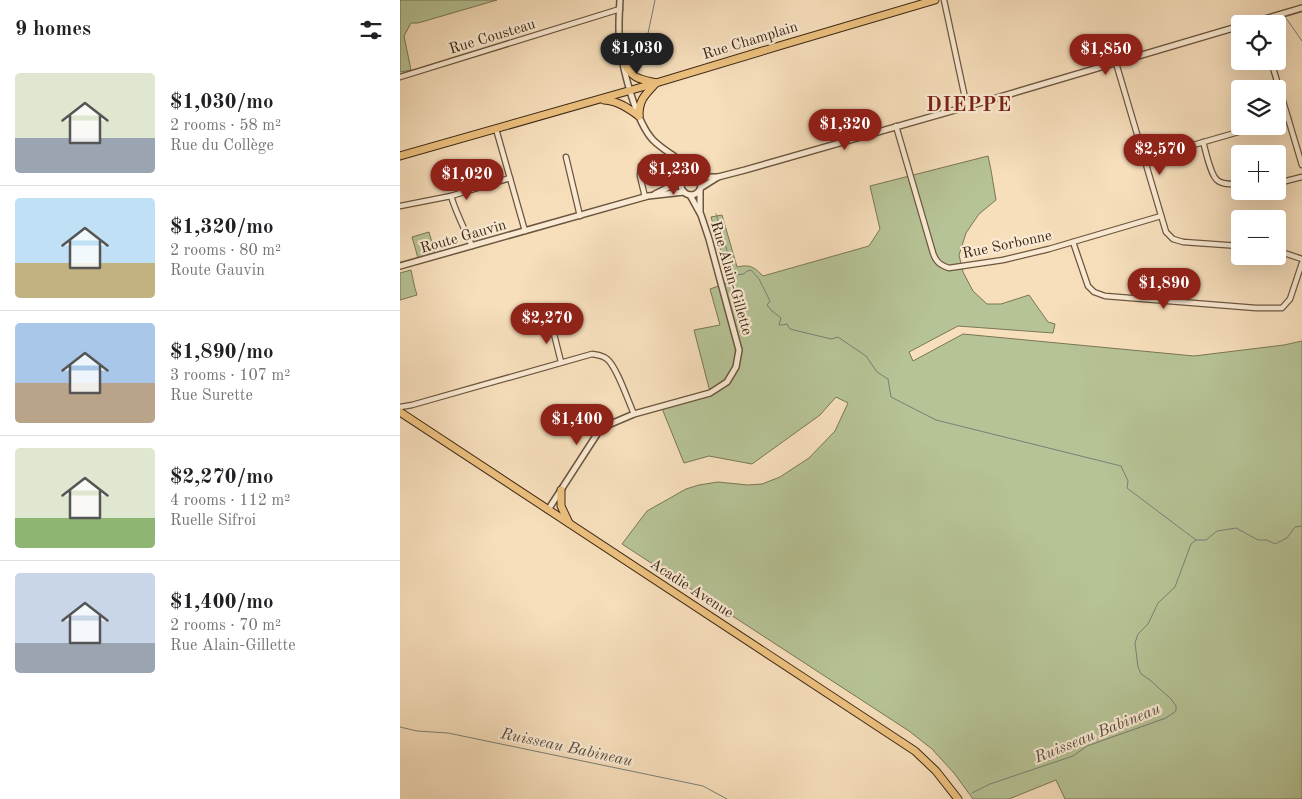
<!DOCTYPE html>
<html lang="en">
<head>
<meta charset="utf-8">
<style>
	:root { --surface:#fff; --page:#f6f6f6; --text:#202124; --muted:#757577; --line:#e0e0e0; --accent:#8f2418 }
	body { margin:0; font-family:"Old Standard TT",serif; background:var(--page); color:var(--text); height:100vh; display:flex; flex-direction:column; font-size:19px; white-space:nowrap }
	* { box-sizing:border-box; margin:0 }
	p { font-size:16px; color:var(--muted) }
	.icon { flex:none; width:28px; height:28px; fill:none; stroke:currentColor; stroke-width:2; stroke-linecap:round; stroke-linejoin:round }
	.map { position:relative; flex:1; overflow:hidden }
	.drawer { display:flex; flex-direction:column; background:var(--surface); width:400px }
	.drawer>* { flex:none }
	.tools { position:absolute; left:831px; top:15px; display:grid; gap:10px }
	.tools a { display:grid; place-items:center; width:55px; height:55px; border-radius:5px; background:var(--surface); box-shadow:0 5px 20px #0002; font-size:25px }
	.price { position:absolute; translate:-50% -42px; padding:0 11px; border-radius:18px; background:var(--accent); color:#fff; font-size:16px; line-height:32px; filter:drop-shadow(0 1px 2px #0008) }
	.price::after { content:''; position:absolute; left:50%; top:30px; width:15px; height:11px; margin-left:-8px; background:inherit; clip-path:polygon(0 0,100% 0,50% 100%) }
	.price.selected { background:#222; color:#fff }
	ul { padding:0; list-style:none }
	li { display:flex; align-items:center; gap:15px; height:125px; padding:0 15px }
	li+li { border-top:1px solid var(--line) }
	li span { display:grid; place-items:center; flex:none; width:140px; height:100px; border-radius:5px; color:#555 }
	li>.icon { margin-inline-start:auto }
	span .icon { width:60px; height:60px; fill:#fffc; stroke-width:1 }
	li b { font-size:21px }
	h2 { display:flex; justify-content:space-between; align-items:center; height:60px; padding:0 15px; font-size:21px }
	main { display:flex; flex:1; min-height:0 }
	.map>svg:first-child { display:block }
	.green { fill:#b6c396; stroke:#7a7656 }
	.lines { fill:none; stroke-linecap:round; stroke-linejoin:round }
	.stream { stroke:#788077; stroke-width:1 }
	.minor-casing { stroke:#6c563f; stroke-width:7 }
	.tertiary-casing { stroke:#6c563f; stroke-width:8 }
	.primary-casing { stroke:#3d2815; stroke-width:9 }
	.minor { stroke:#faead3; stroke-width:4.5 }
	.tertiary { stroke:#faead3; stroke-width:5 }
	.primary { stroke:#ecc07e; stroke-width:7 }
	.labels { text-anchor:middle; stroke-width:4.5; stroke-linejoin:round; paint-order:stroke }
	.street-label { font-size:15px; fill:#3d2815; stroke:#faead3 }
	.water-label { font-size:16px; font-style:italic; fill:#564d3e; stroke:#faead3 }
	.district-label { font-size:20px; font-weight:bold; letter-spacing:1px; fill:#7a1f14; stroke:#faead3 }
</style>
</head>
<body>
<main>
<section class="drawer">
<h2>9 homes<svg class="icon" aria-label="filters" viewBox="0 0 24 24"><path d="M4 7h16M4 17h16"/><circle cx="9" cy="7" r="2"/><circle cx="15" cy="17" r="2"/></svg></h2>
<ul>
<li><span style="background:linear-gradient(#dfe7d0 65%,#9aa5b1 0)"><svg class="icon" aria-label="home" viewBox="0 0 24 24"><path d="M3 11l9-7 9 7M6 9v11h12V9"/></svg></span><div><b>$1,030/mo</b><p>2 rooms · 58 m²</p><p>Rue du Collège</p></div></li>
<li><span style="background:linear-gradient(#bfe0f5 65%,#c2b280 0)"><svg class="icon" aria-label="home" viewBox="0 0 24 24"><path d="M3 11l9-7 9 7M6 9v11h12V9"/></svg></span><div><b>$1,320/mo</b><p>2 rooms · 80 m²</p><p>Route Gauvin</p></div></li>
<li><span style="background:linear-gradient(#a9c7e8 60%,#b9a48a 0)"><svg class="icon" aria-label="home" viewBox="0 0 24 24"><path d="M3 11l9-7 9 7M6 9v11h12V9"/></svg></span><div><b>$1,890/mo</b><p>3 rooms · 107 m²</p><p>Rue Surette</p></div></li>
<li><span style="background:linear-gradient(#dfe7d0 70%,#8fb573 0)"><svg class="icon" aria-label="home" viewBox="0 0 24 24"><path d="M3 11l9-7 9 7M6 9v11h12V9"/></svg></span><div><b>$2,270/mo</b><p>4 rooms · 112 m²</p><p>Ruelle Sifroi</p></div></li>
<li><span style="background:linear-gradient(#c9d6e8 70%,#9aa5b1 0)"><svg class="icon" aria-label="home" viewBox="0 0 24 24"><path d="M3 11l9-7 9 7M6 9v11h12V9"/></svg></span><div><b>$1,400/mo</b><p>2 rooms · 70 m²</p><p>Rue Alain-Gillette</p></div></li>
</ul>
</section>
<div class="map">
<svg width="902" height="799" viewBox="0 0 902 799">
	<rect width="100%" height="100%" fill="#f7dfbc"/>
	<filter id="stains"><feTurbulence type="fractalNoise" baseFrequency=".004" numOctaves="4"/><feColorMatrix values="0 0 0 0 .2 0 0 0 0 .09 0 0 0 0 .02 0 0 0 .5 -.17"/></filter>
	<radialGradient id="worn" r=".72"><stop offset=".6" stop-color="#630" stop-opacity="0"/><stop offset="1" stop-color="#630" stop-opacity=".3"/></radialGradient>
	<g class="green">
		<path d="M0,0h97l-79,23h-7l-7,13 7,34 -11,2z"/>
		<path d="M588,156l3,14 5,30 -17,14 -13,19 -7,22 4,17 10,19 14,13h14l28,-9 19,27 7,2 -2,9 -95,-7 -49,26 4,9 50,-27 231,22 90,-11 18,-4v458h-237l-9,-19 -47,19h-36l-19,-26 -22,-24 -23,-18 -287,-187 25,-33 39,-22 13,-4 19,-3 30,3 14,-1 18,-7 29,-19 26,-27 13,-28 -12,-6 -16,18 -68,49 -43,-8 -25,7 -23,-57 49,-14 -16,-62 26,-5 -10,-36 20,-7 -19,-65 11,-2 15,52c13,-3 17,0 26,9l106,-30 11,-17 -10,-43z"/>
		<path d="M29,232l6,21 -17,5 -6,-21z"/>
		<path d="M11,270c2,9 3,16 6,25l-17,5v-27z"/>
	</g>
	<g class="lines">
		<g class="stream">
			<path d="M886,18l16,23"/>
			<path d="M246,43l9,-43"/>
			<path d="M316,214l12,40 4,6v9l4,6 8,-1 3,-3 4,-1 8,9 11,22 -3,4 5,6 9,7 -2,7h3l5,-1 3,5 41,10 7,-2 28,19 11,16 11,7 3,18 45,23 185,46 7,15 -1,7 69,52h10l11,-9 19,-3 22,12h9l8,4 12,-6 8,-11 7,-1"/>
			<path d="M0,727l17,4 31,2 255,53 24,13"/>
			<path d="M572,793l18,-9 83,-28 14,-10 79,-28 10,-7v-5l-5,-7 -21,-19 -9,-6 -3,-7 -3,-24 3,-9 10,-10 10,-21 17,-16 16,-43 5,-4"/>
		</g>
		<g class="minor-casing">
			<g id="minor">
				<path d="M544,0l23,107"/>
				<path d="M871,61l31,104"/>
				<path d="M716,63l50,169 7,7 10,3 57,4"/>
				<path d="M0,77l220,-68"/>
				<path d="M878,121l10,-3"/>
				<path d="M496,126l37,127c3,9 7,12 16,15l54,-8 46,-11 112,-33"/>
				<path d="M96,129l29,102"/>
				<path d="M803,142c3,9 7,32 14,38 5,5 16,4 23,4"/>
				<path d="M166,157l14,59"/>
				<path d="M745,159l114,-33"/>
				<path d="M241,166l-1,10 5,21"/>
				<path d="M878,183l24,-6"/>
				<path d="M0,206l51,-10"/>
				<path d="M673,242l15,44 6,6 11,4 151,12h26l8,-9 12,-36"/>
				<path d="M72,246c-7,-16 -16,-33 -21,-50l59,-18"/>
				<path d="M878,251l24,8"/>
				<circle cx="156" cy="317" r="7"/>
				<path d="M151,322l10,40"/>
				<path d="M0,407l12,-2 180,-51c5,1 10,1 15,5 10,8 21,42 27,55"/>
			</g>
		</g>
		<g class="tertiary-casing">
			<g id="tertiary">
				<path d="M220,0c-1,15 -2,31 0,46 3,24 16,76 33,94 5,5 12,10 18,14 9,7 17,10 22,20"/>
				<path d="M848,24l54,-16"/>
				<path d="M281,161l3,16"/>
				<circle cx="291" cy="185" r="10"/>
				<path d="M298,177h20l27,-7 231,-66 264,-78"/>
				<path d="M302,187l16,-10"/>
				<path d="M300,191v21"/>
				<path d="M255,194l26,-13"/>
				<path d="M0,266l248,-70 36,-4"/>
				<path d="M148,510l53,-82 33,-14 76,-21 17,-11 9,-15 3,-17 -30,-111 -8,-24 -11,-20"/>
			</g>
		</g>
		<g class="primary-casing">
			<g id="primary">
				<path d="M224,63c9,16 15,16 32,20"/>
				<path d="M204,100c14,1 24,8 35,16"/>
				<path d="M239,116c0,-17 6,-21 17,-33"/>
				<path d="M0,156l256,-73 123,-37 156,-46"/>
				<path d="M0,412l515,339 21,20 22,28"/>
				<path d="M161,490v16l8,17"/>
			</g>
		</g>
		<use href="#minor" class="minor"/>
		<use href="#tertiary" class="tertiary"/>
		<use href="#primary" class="primary"/>
	</g>
	<g class="labels">
		<g class="street-label">
			<text transform="translate(92 36) rotate(-17)" y="5">Rue Cousteau</text>
			<text transform="translate(350 40) rotate(-17)" y="5">Rue Champlain</text>
			<text transform="translate(63 236) rotate(-16)" y="5">Route Gauvin</text>
			<text transform="translate(607 244) rotate(-12)" y="5">Rue Sorbonne</text>
			<text transform="translate(332 278) rotate(74)" y="5">Rue Alain-Gillette</text>
			<text transform="translate(292 588) rotate(33)" y="5">Acadie Avenue</text>
		</g>
		<g class="water-label">
			<text transform="translate(697 732) rotate(-22)" y="6">Ruisseau Babineau</text>
			<text transform="translate(167 746) rotate(12)" y="6">Ruisseau Babineau</text>
		</g>
		<g class="district-label">
			<text x="569" y="111">DIEPPE</text>
		</g>
	</g>
	<rect width="100%" height="100%" filter="url(#stains)"/>
	<rect width="100%" height="100%" fill="url(#worn)"/>
</svg>
<div class="tools">
<a><svg class="icon" aria-label="locate" viewBox="0 0 24 24"><circle cx="12" cy="12" r="6"/><path d="M12 2v4M12 18v4M2 12h4M18 12h4"/></svg></a>
<a><svg class="icon" aria-label="layers" viewBox="0 0 24 24"><path d="M12 4l9 5-9 5-9-5zM3 14l9 5 9-5"/></svg></a>
<a>+</a>
<a>−</a>
</div>
<b class="price selected" style="left:237px;top:75px">$1,030</b>
<b class="price" style="left:706px;top:76px">$1,850</b>
<b class="price" style="left:445px;top:151px">$1,320</b>
<b class="price" style="left:760px;top:176px">$2,570</b>
<b class="price" style="left:274px;top:196px">$1,230</b>
<b class="price" style="left:67px;top:201px">$1,020</b>
<b class="price" style="left:764px;top:310px">$1,890</b>
<b class="price" style="left:147px;top:345px">$2,270</b>
<b class="price" style="left:177px;top:446px">$1,400</b>
</div>
</main>
</body>
</html>
